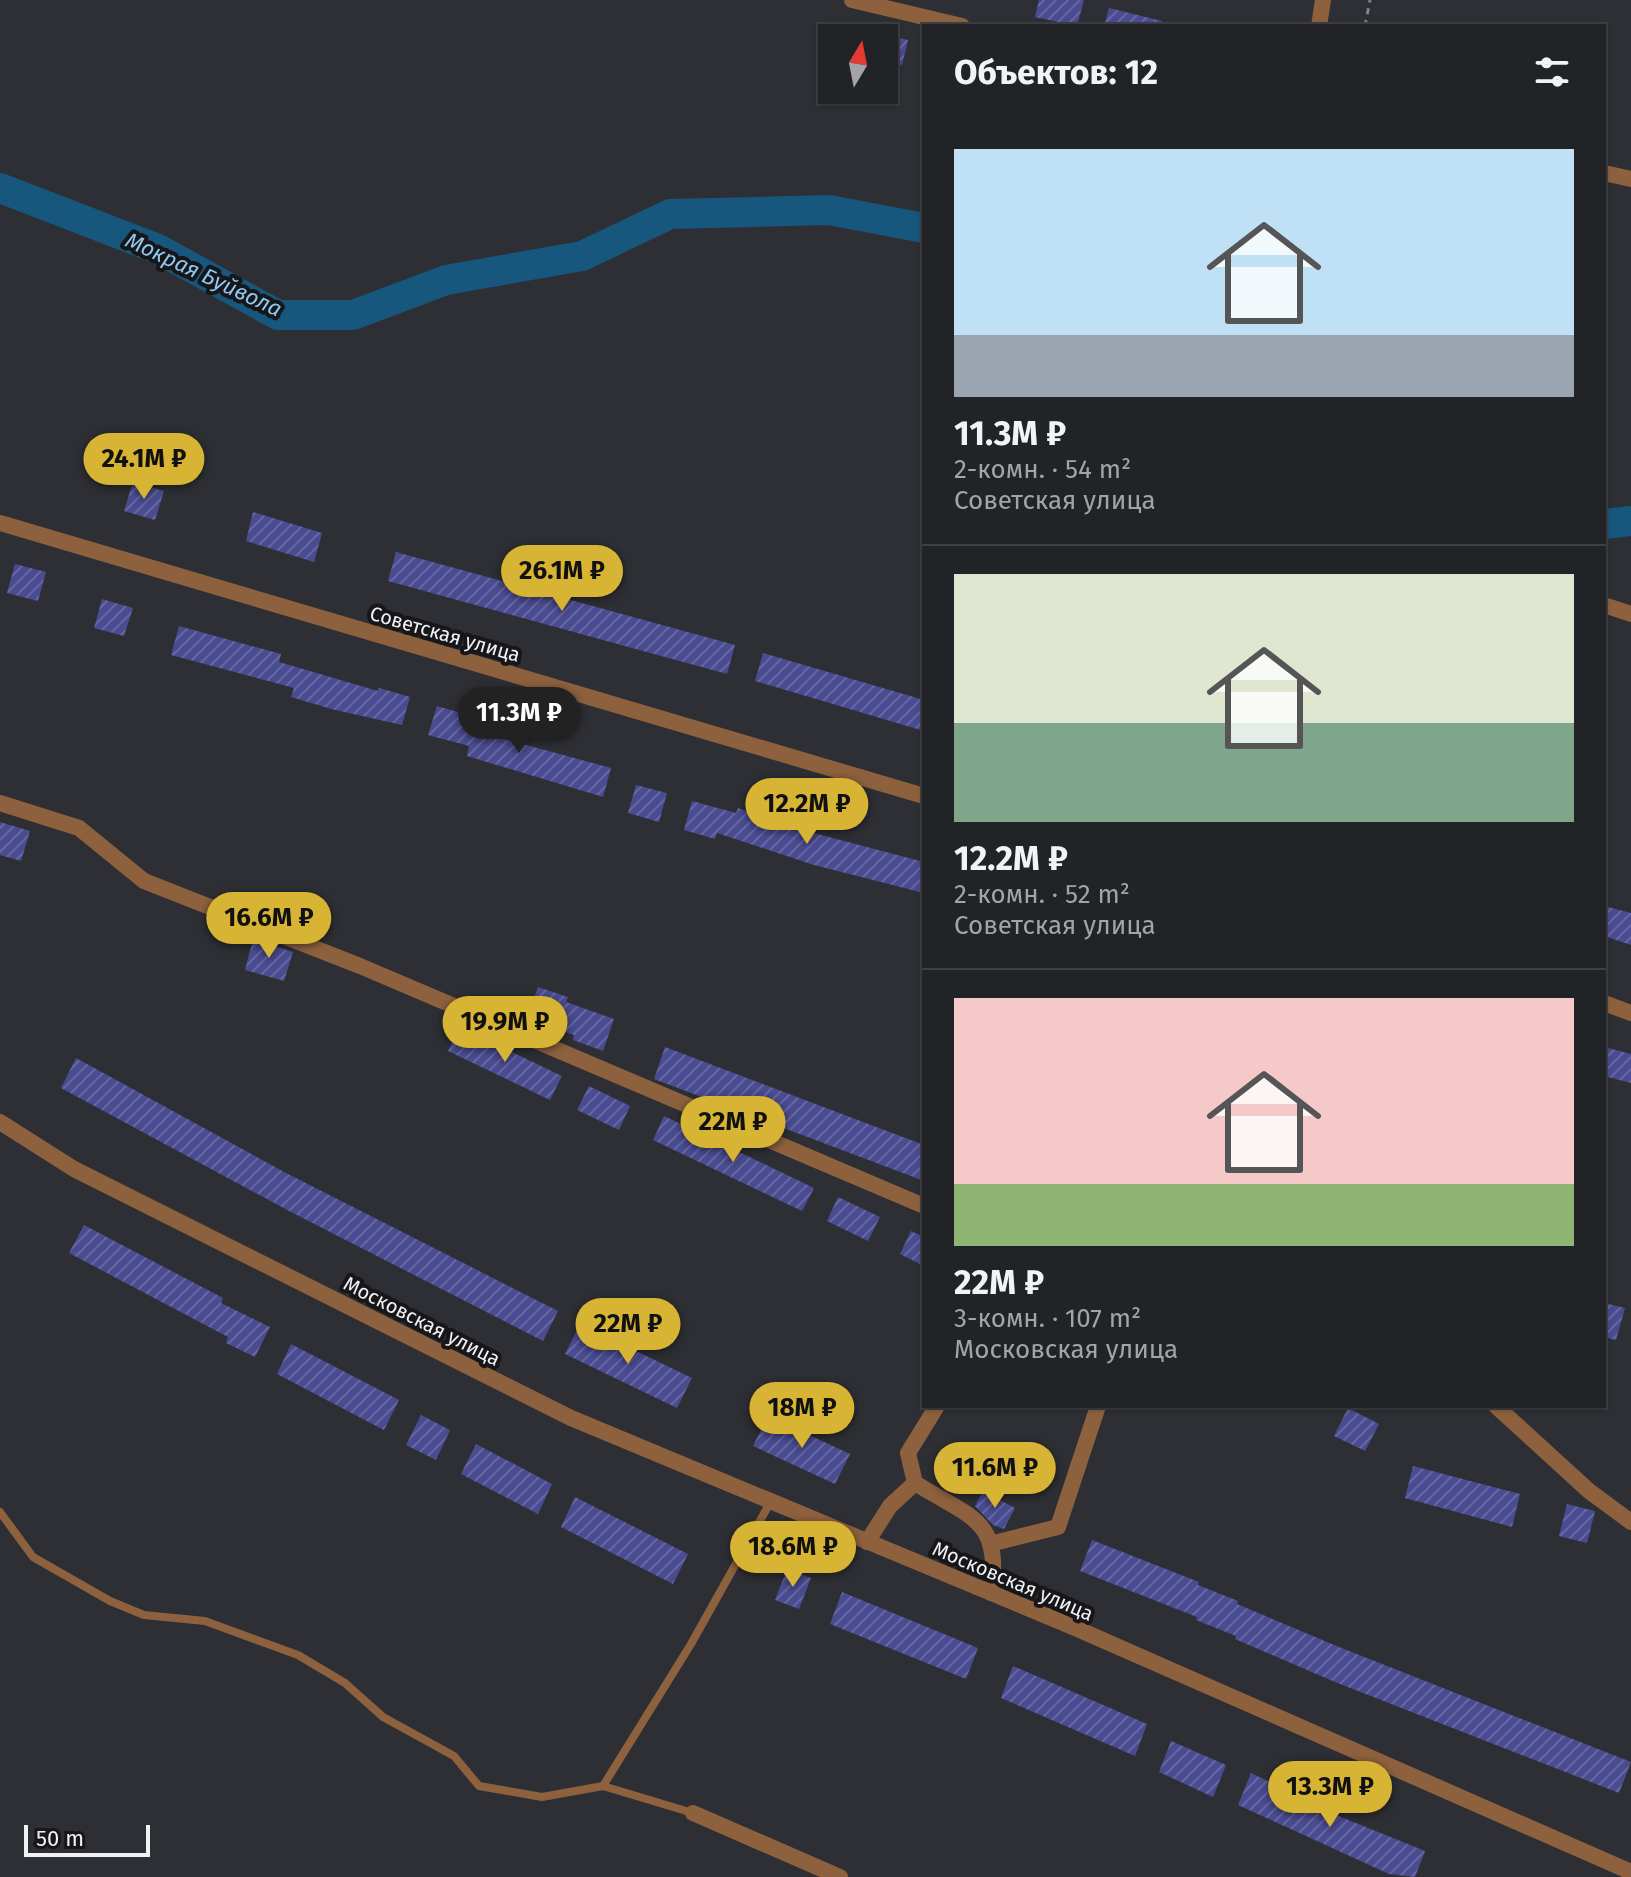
<!DOCTYPE html>
<html lang="ru">
<head>
<meta charset="utf-8">
<style>
	:root { --surface:#222327; --page:#2a2b2f; --text:#f1f3f6; --muted:#a2a4a7; --line:#3f4044; --accent:#d8b434 }
	body { margin:0; font-family:"Fira Sans",sans-serif; background:var(--page); color:var(--text); height:100vh; display:flex; flex-direction:column; font-size:30px; white-space:nowrap }
	* { box-sizing:border-box; margin:0 }
	p { font-size:26px; color:var(--muted) }
	.icon { flex:none; width:44px; height:44px; fill:none; stroke:currentColor; stroke-width:2; stroke-linecap:round; stroke-linejoin:round }
	.map { position:relative; flex:1; overflow:hidden }
	.details { position:absolute; left:922px; top:24px; width:684px; height:1384px; display:flex; flex-direction:column; background:var(--surface); border-radius:0px; box-shadow:0 2px 6px #0004,0 0 0 2px var(--line) }
	.details>* { flex:none }
	.needle { width:52px; rotate:10deg }
	.fabs { position:absolute; left:818px; top:24px; display:grid; gap:16px }
	.fabs a { display:grid; place-items:center; width:80px; height:80px; border-radius:0px; background:var(--surface); box-shadow:0 2px 6px #0004,0 0 0 2px var(--line); font-size:40px }
	.scale { position:absolute; left:24px; bottom:20px; width:126px; box-sizing:border-box; padding-left:8px; border:4px solid #f1f2f5; border-top:0; font-size:22px; line-height:28px; white-space:nowrap; color:#f1f2f5; -webkit-text-stroke:6px #171719; paint-order:stroke }
	.price { position:absolute; translate:-50% -68px; padding:0 18px; border-radius:28px; background:var(--accent); color:#111; font-size:26px; line-height:52px; filter:drop-shadow(0 2px 4px #0008) }
	.price::after { content:''; position:absolute; left:50%; top:48px; width:24px; height:18px; margin-left:-12px; background:inherit; clip-path:polygon(0 0,100% 0,50% 100%) }
	.price.on { background:#222; color:#fff }
	ul { padding:0; list-style:none }
	li { display:grid; align-content:center; gap:16px; height:424px; padding:0 32px }
	li+li { border-top:2px solid var(--line) }
	li span { display:grid; place-items:center; height:248px; border-radius:0px; color:#555 }
	li>.icon { margin-inline-start:auto }
	span .icon { width:144px; height:144px; fill:#fffc; stroke-width:1 }
	li b { font-size:34px }
	h2 { display:flex; justify-content:space-between; align-items:center; height:96px; padding:0 32px; font-size:34px }
	.map>svg:first-child { display:block }
	.lines { fill:none; stroke-linecap:round; stroke-linejoin:round }
	.river { stroke:#17567d; stroke-width:30 }
	.building { fill:url(#building-hatch) }
	.path { stroke:#838488; stroke-width:3; stroke-dasharray:6 6; stroke-linecap:butt }
	.lane { stroke:#8e613e; stroke-width:8 }
	.street { stroke:#8e613e; stroke-width:16 }
	.labels { text-anchor:middle; stroke-width:8; stroke-linejoin:round; paint-order:stroke }
	.street-label { font-size:20px; fill:#f1f2f5; stroke:#171719 }
	.water-label { font-size:22px; font-style:italic; fill:#8fc8f3; stroke:#171719 }
</style>
</head>
<body>
<div class="map">
<svg width="1631" height="1877" viewBox="0 0 1631 1877">
	<defs>
		<pattern id="building-hatch" width="6" height="6" patternUnits="userSpaceOnUse" patternTransform="scale(2)"><rect width="6" height="6" fill="#4a4c92"/><path d="M-1 1l2-2M0 6l6-6M5 7l2-2" fill="none" stroke="#6566a2"/></pattern>
	</defs>
	<rect width="100%" height="100%" fill="#2e2f34"/>
	<g class="lines">
		<g class="river">
			<path d="M0,188l158,61 120,66h75l93,-35 136,-24 88,-42 159,-4 95,18"/>
			<path d="M1604,524l27,-3"/>
		</g>
	</g>
	<g class="building">
		<path d="M1039,0h45l-7,26 -42,-9z"/>
		<path d="M1109,8l53,13v5h-58z"/>
		<path d="M884,34l24,6 -6,25 -18,-4z"/>
		<path d="M133,482l31,9 -9,29 -31,-9z"/>
		<path d="M253,512l69,21 -8,29 -68,-21z"/>
		<path d="M396,552l339,93 -8,29 -339,-93z"/>
		<path d="M15,564l31,8 -8,29 -31,-8z"/>
		<path d="M102,599l31,9 -9,28 -30,-8z"/>
		<path d="M179,626l102,28 -2,8 99,29 1,-3 31,9 -8,28 -71,-16 -40,-12 3,-9 -123,-33z"/>
		<path d="M763,653l161,47v31l-169,-50z"/>
		<path d="M437,706l31,9 -3,10 40,11 -1,3 107,29 -8,29 -136,-41 2,-10 -41,-11z"/>
		<path d="M636,785l31,8 -8,29 -31,-9z"/>
		<path d="M692,801l44,12 2,-5 68,23 118,31v31l-110,-28 -97,-32 -2,6 -31,-9z"/>
		<path d="M0,822l30,9 -9,30 -21,-6z"/>
		<path d="M1604,906l27,7v32l-27,-9z"/>
		<path d="M253,939l40,13 -9,29 -39,-11z"/>
		<path d="M538,987l30,10 -2,5 48,17 -11,32 -30,-11 1,-5 -48,-16z"/>
		<path d="M459,1027l103,49 -12,24 -102,-49z"/>
		<path d="M665,1047l259,98v36l-270,-102z"/>
		<path d="M1604,1047l27,7v29l-27,-7z"/>
		<path d="M76,1058l210,115 272,138 -15,30 -252,-129 -230,-124z"/>
		<path d="M589,1086l41,20 -11,24 -42,-20z"/>
		<path d="M664,1116l150,72 -12,23 -149,-71z"/>
		<path d="M838,1197l42,20 -12,24 -41,-20z"/>
		<path d="M84,1225l139,73 -2,5 49,24 -15,30 -29,-14 2,-6 -159,-84z"/>
		<path d="M911,1231l13,6v29l-24,-12z"/>
		<path d="M1604,1303l21,5 -9,32 -12,-3z"/>
		<path d="M580,1324l112,54 -15,30 -112,-54z"/>
		<path d="M291,1344l108,56 -15,30 -107,-56z"/>
		<path d="M1348,1408l31,16 -14,27 -31,-15z"/>
		<path d="M421,1415l29,15 -14,30 -30,-15z"/>
		<path d="M768,1416l82,38 -15,30 -82,-38z"/>
		<path d="M476,1444l76,40 -14,30 -77,-40z"/>
		<path d="M1413,1466l107,28 -8,33 -107,-29z"/>
		<path d="M983,1491l32,17 -11,21 -11,-4 -18,-19z"/>
		<path d="M575,1497l113,57 -15,30 -112,-57z"/>
		<path d="M1567,1504l28,7 -8,32 -28,-7z"/>
		<path d="M1092,1540l107,42 -1,3 40,16 -1,3 102,43 292,115 -12,31 -284,-111 -100,-43 1,-3 -40,-16 1,-3 -117,-46z"/>
		<path d="M787,1569l24,9 -12,31 -24,-9z"/>
		<path d="M842,1592l136,56 -12,31 -136,-55z"/>
		<path d="M1013,1666l134,58 -12,32 -134,-58z"/>
		<path d="M1171,1741l55,24 -13,32 -54,-25z"/>
		<path d="M1251,1773l59,28 -1,3 116,47 -10,26 -26,-3 -151,-69z"/>
	</g>
	<g class="lines">
		<path class="path" d="M1365,26l5,-26"/>
		<g class="lane">
			<path d="M0,1512l33,45 77,44 34,14 61,6 93,34 47,28 38,34 71,39 25,30 63,11 61,-11 90,27"/>
			<path d="M603,1786l88,-142 80,-143"/>
		</g>
		<g class="street">
			<path d="M852,0l110,26"/>
			<path d="M1319,26l4,-26"/>
			<path d="M1604,173l27,6"/>
			<path d="M0,523l924,273"/>
			<path d="M1604,605l27,9"/>
			<path d="M0,803l79,25 65,53 216,85 564,240"/>
			<path d="M1604,1003l27,10"/>
			<path d="M0,1122l74,47 497,249 502,209 558,245"/>
			<path d="M937,1406l-29,47 7,30c56,35 87,36 76,110"/>
			<path d="M1496,1406l93,85 42,31"/>
			<path d="M867,1542l23,-36 25,-23"/>
			<path d="M990,1544l68,-17 40,-121"/>
			<path d="M693,1813l147,64"/>
		</g>
	</g>
	<g class="labels">
		<g class="street-label">
			<text transform="translate(445 634) rotate(16)" y="7">Советская улица</text>
			<text transform="translate(422 1321) rotate(27)" y="7">Московская улица</text>
			<text transform="translate(1013 1581) rotate(23)" y="7">Московская улица</text>
		</g>
		<g class="water-label">
			<text transform="translate(204 274) rotate(25)" y="8">Мокрая Буйвола</text>
		</g>
	</g>
</svg>
<div class="fabs">
<a><svg class="needle" viewBox="-14 -14 28 28"><path d="M0-13l5 13h-10z" fill="#e53935"/><path d="M0 13l5-13h-10z" fill="#a2a4a7"/></svg></a>
</div>
<div class="scale">50 m</div>
<b class="price" style="left:144px;top:501px">24.1M ₽</b>
<b class="price" style="left:562px;top:613px">26.1M ₽</b>
<b class="price on" style="left:519px;top:755px">11.3M ₽</b>
<b class="price" style="left:807px;top:846px">12.2M ₽</b>
<b class="price" style="left:269px;top:960px">16.6M ₽</b>
<b class="price" style="left:505px;top:1064px">19.9M ₽</b>
<b class="price" style="left:733px;top:1164px">22M ₽</b>
<b class="price" style="left:628px;top:1366px">22M ₽</b>
<b class="price" style="left:802px;top:1450px">18M ₽</b>
<b class="price" style="left:995px;top:1510px">11.6M ₽</b>
<b class="price" style="left:793px;top:1589px">18.6M ₽</b>
<b class="price" style="left:1330px;top:1829px">13.3M ₽</b>
<section class="details">
<h2>Объектов: 12<svg class="icon" aria-label="filters" viewBox="0 0 24 24"><path d="M4 7h16M4 17h16"/><circle cx="9" cy="7" r="2"/><circle cx="15" cy="17" r="2"/></svg></h2>
<ul>
<li><span style="background:linear-gradient(#bfe0f5 75%,#9aa5b1 0)"><svg class="icon" aria-label="home" viewBox="0 0 24 24"><path d="M3 11l9-7 9 7M6 9v11h12V9"/></svg></span><div><b>11.3M ₽</b><p>2-комн. · 54 m²</p><p>Советская улица</p></div></li>
<li><span style="background:linear-gradient(#dfe7d0 60%,#7fa58c 0)"><svg class="icon" aria-label="home" viewBox="0 0 24 24"><path d="M3 11l9-7 9 7M6 9v11h12V9"/></svg></span><div><b>12.2M ₽</b><p>2-комн. · 52 m²</p><p>Советская улица</p></div></li>
<li><span style="background:linear-gradient(#f6c9c9 75%,#8fb573 0)"><svg class="icon" aria-label="home" viewBox="0 0 24 24"><path d="M3 11l9-7 9 7M6 9v11h12V9"/></svg></span><div><b>22M ₽</b><p>3-комн. · 107 m²</p><p>Московская улица</p></div></li>
</ul>
</section>
</div>
</body>
</html>
